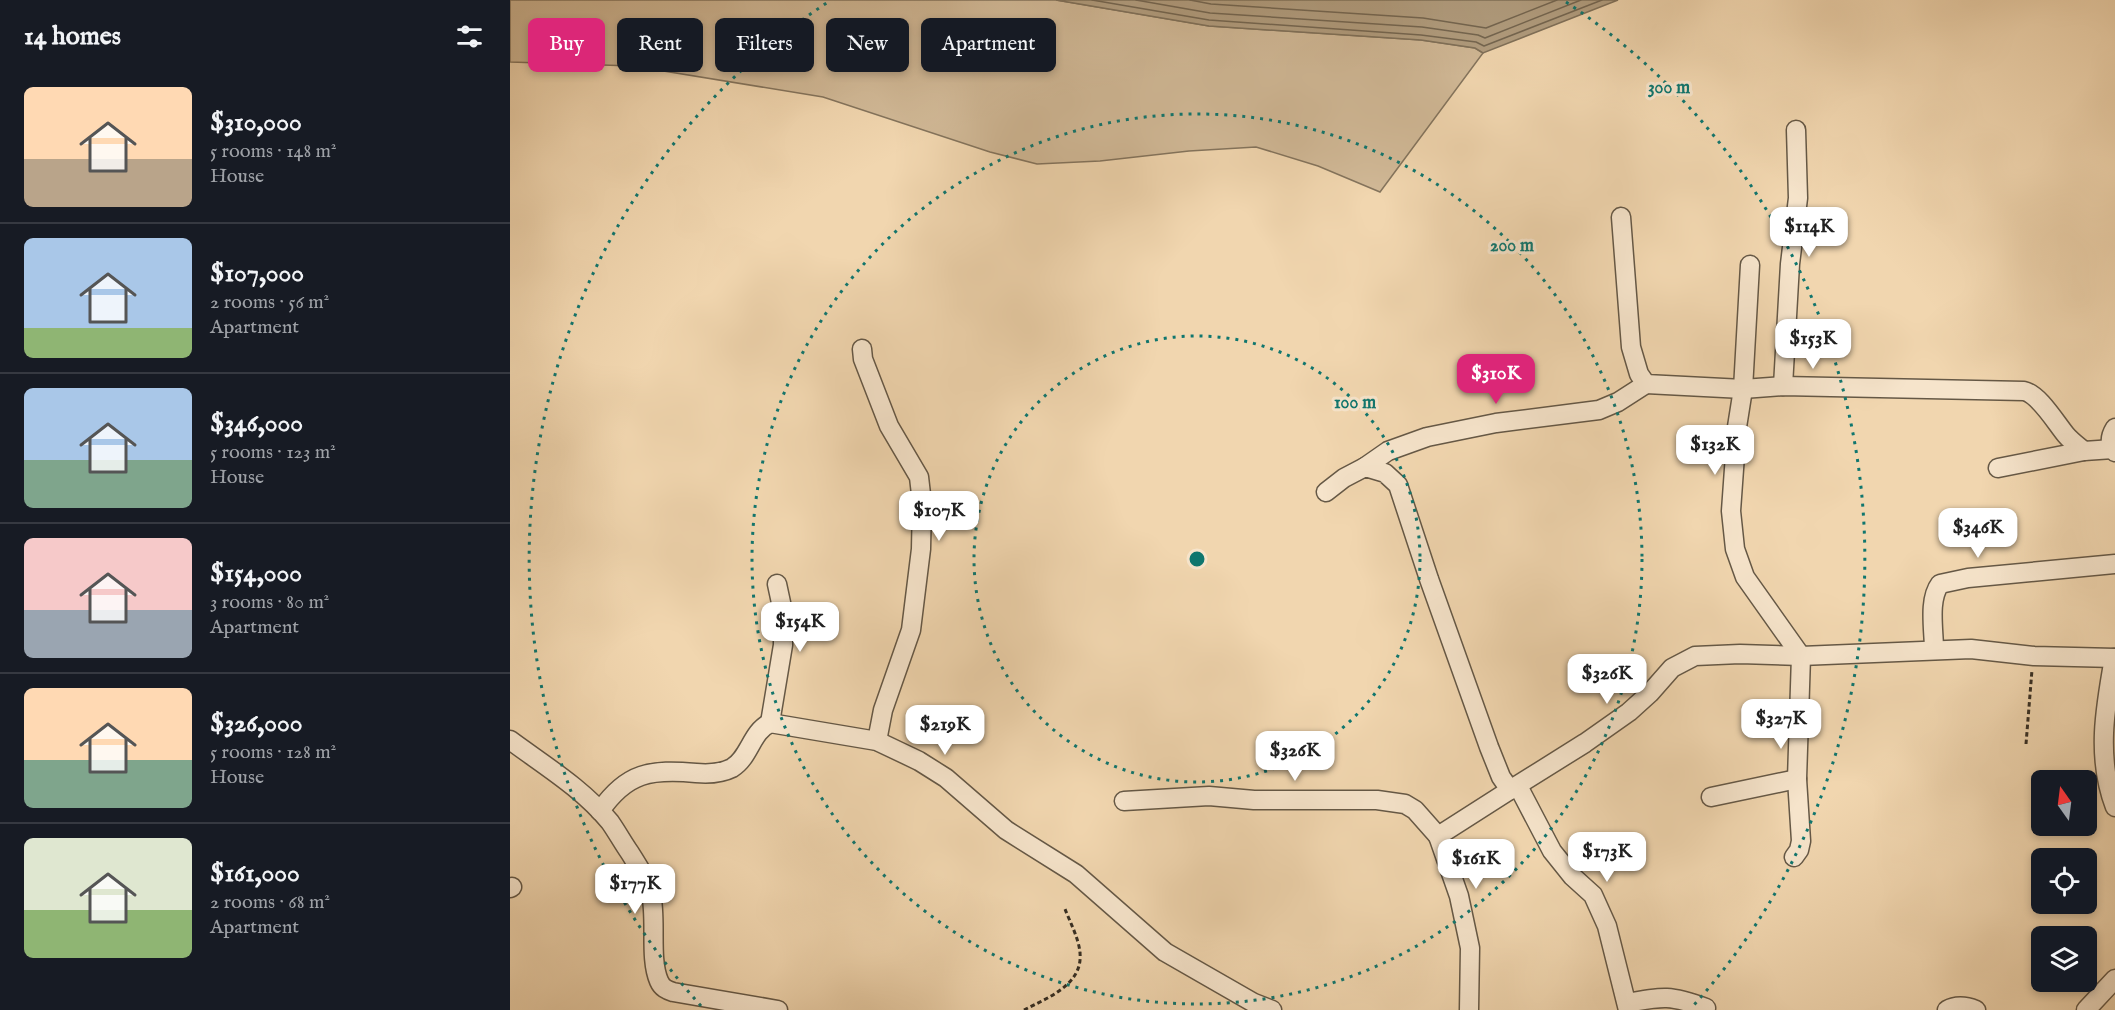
<!DOCTYPE html>
<html lang="en">
<head>
<meta charset="utf-8">
<style>
	:root { --surface:#171b24; --page:#242831; --text:#f1f3f6; --muted:#9ea1a6; --line:#363941; --accent:#db2777 }
	body { margin:0; font-family:"IM FELL English",serif; background:var(--page); color:var(--text); height:100vh; display:flex; flex-direction:column; font-size:22px; white-space:nowrap }
	* { box-sizing:border-box; margin:0 }
	p { font-size:20px; color:var(--muted) }
	.icon { flex:none; width:33px; height:33px; fill:none; stroke:currentColor; stroke-width:2; stroke-linecap:round; stroke-linejoin:round }
	.map { position:relative; flex:1; overflow:hidden }
	.details { display:flex; flex-direction:column; background:var(--surface); width:510px }
	.details>* { flex:none }
	.top-card { position:absolute; left:18px; top:18px; width:570px; height:54px; display:flex; gap:12px }
	.needle { width:39px; rotate:346deg }
	.buttons { position:absolute; left:1521px; top:770px; display:grid; gap:12px }
	.buttons a { display:grid; place-items:center; width:66px; height:66px; border-radius:9px; background:var(--surface); box-shadow:0 3px 9px #0003; font-size:30px }
	.price { position:absolute; translate:-50% -51px; padding:0 14px; border-radius:12px; background:#fff; color:#222; font-size:20px; line-height:39px; filter:drop-shadow(0 2px 3px #0008) }
	.price::after { content:''; position:absolute; left:50%; top:36px; width:18px; height:14px; margin-left:-9px; background:inherit; clip-path:polygon(0 0,100% 0,50% 100%) }
	.price.selected { background:var(--accent); color:#fff }
	ul { padding:0; list-style:none }
	li { display:flex; align-items:center; gap:18px; height:150px; padding:0 24px }
	li+li { border-top:2px solid var(--line) }
	li span { display:grid; place-items:center; flex:none; width:168px; height:120px; border-radius:9px; color:#555 }
	li>.icon { margin-inline-start:auto }
	span .icon { width:72px; height:72px; fill:#fffc; stroke-width:1 }
	li b { font-size:26px }
	h2 { display:flex; justify-content:space-between; align-items:center; height:72px; padding:0 24px; font-size:26px }
	.pill { padding:0 21px; border-radius:9px; background:var(--surface); box-shadow:0 3px 9px #0003; font-size:21px; line-height:54px }
	.pill.selected { background:var(--accent); color:#fff }
	main { display:flex; flex:1; min-height:0 }
	.map>svg:first-child { display:block }
	.green { fill:#d1b997; stroke:#84745d; stroke-width:1.5 }
	.water { fill:#b19d7f; stroke:#80715a; stroke-width:1.5 }
	.lines { fill:none; stroke-linecap:round; stroke-linejoin:round }
	.shore { stroke:#746651; stroke-width:1.5 }
	.minor-casing { stroke:#655846; stroke-width:21 }
	.path { stroke:#362e23; stroke-width:3; stroke-dasharray:4.5 3; stroke-linecap:butt }
	.minor { stroke:#f6e4cb; stroke-width:18 }
	.ring { fill:none; stroke:#0f766e; stroke-width:3; stroke-dasharray:3 6 }
	.centre { fill:#0f766e; stroke:#f6e4cb; stroke-width:3 }
	.ring-label { font-size:18px; text-anchor:middle; font-weight:bold; fill:#0f766e; stroke:#f6e4cb; stroke-width:6; stroke-linejoin:round; paint-order:stroke }
</style>
</head>
<body>
<main>
<section class="details">
<h2>14 homes<svg class="icon" aria-label="filters" viewBox="0 0 24 24"><path d="M4 7h16M4 17h16"/><circle cx="9" cy="7" r="2"/><circle cx="15" cy="17" r="2"/></svg></h2>
<ul>
<li><span style="background:linear-gradient(#ffd9b3 60%,#b9a48a 0)"><svg class="icon" aria-label="home" viewBox="0 0 24 24"><path d="M3 11l9-7 9 7M6 9v11h12V9"/></svg></span><div><b>$310,000</b><p>5 rooms · 148 m²</p><p>House</p></div></li>
<li><span style="background:linear-gradient(#a9c7e8 75%,#8fb573 0)"><svg class="icon" aria-label="home" viewBox="0 0 24 24"><path d="M3 11l9-7 9 7M6 9v11h12V9"/></svg></span><div><b>$107,000</b><p>2 rooms · 56 m²</p><p>Apartment</p></div></li>
<li><span style="background:linear-gradient(#a9c7e8 60%,#7fa58c 0)"><svg class="icon" aria-label="home" viewBox="0 0 24 24"><path d="M3 11l9-7 9 7M6 9v11h12V9"/></svg></span><div><b>$346,000</b><p>5 rooms · 123 m²</p><p>House</p></div></li>
<li><span style="background:linear-gradient(#f6c9c9 60%,#9aa5b1 0)"><svg class="icon" aria-label="home" viewBox="0 0 24 24"><path d="M3 11l9-7 9 7M6 9v11h12V9"/></svg></span><div><b>$154,000</b><p>3 rooms · 80 m²</p><p>Apartment</p></div></li>
<li><span style="background:linear-gradient(#ffd9b3 60%,#7fa58c 0)"><svg class="icon" aria-label="home" viewBox="0 0 24 24"><path d="M3 11l9-7 9 7M6 9v11h12V9"/></svg></span><div><b>$326,000</b><p>5 rooms · 128 m²</p><p>House</p></div></li>
<li><span style="background:linear-gradient(#dfe7d0 60%,#8fb573 0)"><svg class="icon" aria-label="home" viewBox="0 0 24 24"><path d="M3 11l9-7 9 7M6 9v11h12V9"/></svg></span><div><b>$161,000</b><p>2 rooms · 68 m²</p><p>Apartment</p></div></li>
</ul>
</section>
<div class="map">
<svg width="1605" height="1010" viewBox="0 0 1605 1010">
	<rect width="100%" height="100%" fill="#f1d6af"/>
	<filter id="stains"><feTurbulence type="fractalNoise" baseFrequency=".00333" numOctaves="4"/><feColorMatrix values="0 0 0 0 .2 0 0 0 0 .09 0 0 0 0 .02 0 0 0 .5 -.17"/></filter>
	<radialGradient id="worn" r=".72"><stop offset=".6" stop-color="#630" stop-opacity="0"/><stop offset="1" stop-color="#630" stop-opacity=".3"/></radialGradient>
	<path class="green" d="M0,0h546l153,26 212,14 54,8 8,5 -103,139 -62,-26 -62,-19 -67,4 -89,10 -63,3 -47,-12 -167,-55 -190,-31 -123,-4z"/>
	<path class="water" d="M546,0h562l-135,53 -8,-5 -54,-8 -212,-14z"/>
	<g class="lines">
		<g class="shore">
			<path d="M582,0l117,20 212,15 55,7 8,4 118,-46"/>
			<path d="M626,0l74,13 212,14 56,8 7,3 96,-38"/>
			<path d="M680,0l21,4 212,14 63,10 71,-28"/>
		</g>
		<g class="minor-casing">
			<g id="minor">
				<path d="M1111,217l10,130 8,27 7,10 97,5 40,-3 241,5c15,3 32,32 42,44 5,6 12,11 18,16"/>
				<path d="M1240,265l-7,124 -6,38 -6,84 4,38 10,28 56,79 -4,123 4,62 -2,9 -5,7"/>
				<path d="M352,349l1,10 26,67 30,51 3,26 -1,46 -10,81 -28,80 -6,31"/>
				<path d="M1273,386l7,-122 8,-66 -2,-68"/>
				<path d="M1605,428c-5,8 -6,16 0,24"/>
				<path d="M855,467l23,-16 39,-14 69,-14 103,-13 19,-8 28,-18"/>
				<path d="M1488,468l86,-17 29,-2"/>
				<path d="M816,492l18,-14 21,-11 20,6 13,12 31,94 60,168 12,30 9,13 75,-47 44,-31 21,-19 22,-25 23,-12 45,-2 61,2 170,-7 63,7 81,2"/>
				<path d="M1424,650c0,-20 -6,-50 6,-66l28,-6 147,-14"/>
				<path d="M1604,658c-9,50 -18,100 1,149"/>
				<path d="M260,723l13,-78v-33l-6,-28"/>
				<path d="M0,740c35,26 72,48 100,82 7,10 13,21 20,31 8,13 17,26 21,41 6,26 -2,64 8,87 3,7 8,9 14,11l105,18"/>
				<path d="M1008,786l34,65 20,25 21,19 14,31 21,84"/>
				<path d="M1201,797l86,-18"/>
				<path d="M614,801l85,-5 45,4h123l28,4 10,6 23,26"/>
				<path d="M90,811c27,-39 51,-42 96,-38 11,1 26,0 36,-5 18,-11 19,-36 38,-45l107,18 42,20 27,17 60,52 70,44 89,78 89,51 18,7"/>
				<path d="M0,888l2,-1"/>
				<path d="M1117,1003c36,-7 44,-8 79,5"/>
				<path d="M959,1010l1,-62 -11,-52 -21,-60 72,-46"/>
				<path d="M1437,1010c9,-5 19,-4 29,0"/>
				<path d="M1576,1010l29,-31"/>
			</g>
		</g>
		<g class="path">
			<path d="M1516,744l6,-74"/>
			<path d="M514,1010c23,-12 59,-25 56,-57 -1,-14 -10,-31 -15,-44"/>
		</g>
		<use href="#minor" class="minor"/>
	</g>
	<g class="ring">
		<circle cx="687" cy="559" r="223"/>
		<circle cx="687" cy="559" r="445"/>
		<path d="M191 1006A668 668 0 0 1 318 2M1056 2A668 668 0 0 1 1183 1006"/>
	</g>
	<circle cx="687" cy="559" r="9" class="centre"/>
	<g class="ring-label">
		<text x="1159" y="93">300 m</text>
		<text x="1002" y="251">200 m</text>
		<text x="845" y="408">100 m</text>
	</g>
	<rect width="100%" height="100%" filter="url(#stains)"/>
	<rect width="100%" height="100%" fill="url(#worn)"/>
</svg>
<div class="buttons">
<a><svg class="needle" viewBox="-14 -14 28 28"><path d="M0-13l5 13h-10z" fill="#e53935"/><path d="M0 13l5-13h-10z" fill="#9ea1a6"/></svg></a>
<a><svg class="icon" aria-label="locate" viewBox="0 0 24 24"><circle cx="12" cy="12" r="6"/><path d="M12 2v4M12 18v4M2 12h4M18 12h4"/></svg></a>
<a><svg class="icon" aria-label="layers" viewBox="0 0 24 24"><path d="M12 4l9 5-9 5-9-5zM3 14l9 5 9-5"/></svg></a>
</div>
<b class="price" style="left:1299px;top:258px">$114K</b>
<b class="price" style="left:1303px;top:370px">$153K</b>
<b class="price selected" style="left:986px;top:405px">$310K</b>
<b class="price" style="left:1205px;top:476px">$132K</b>
<b class="price" style="left:429px;top:542px">$107K</b>
<b class="price" style="left:1468px;top:559px">$346K</b>
<b class="price" style="left:290px;top:653px">$154K</b>
<b class="price" style="left:1097px;top:705px">$326K</b>
<b class="price" style="left:1271px;top:750px">$327K</b>
<b class="price" style="left:435px;top:756px">$219K</b>
<b class="price" style="left:785px;top:782px">$326K</b>
<b class="price" style="left:1097px;top:883px">$173K</b>
<b class="price" style="left:966px;top:890px">$161K</b>
<b class="price" style="left:125px;top:915px">$177K</b>
<div class="top-card">
<a class="pill selected">Buy</a>
<a class="pill">Rent</a>
<a class="pill">Filters</a>
<a class="pill">New</a>
<a class="pill">Apartment</a>
</div>
</div>
</main>
</body>
</html>
